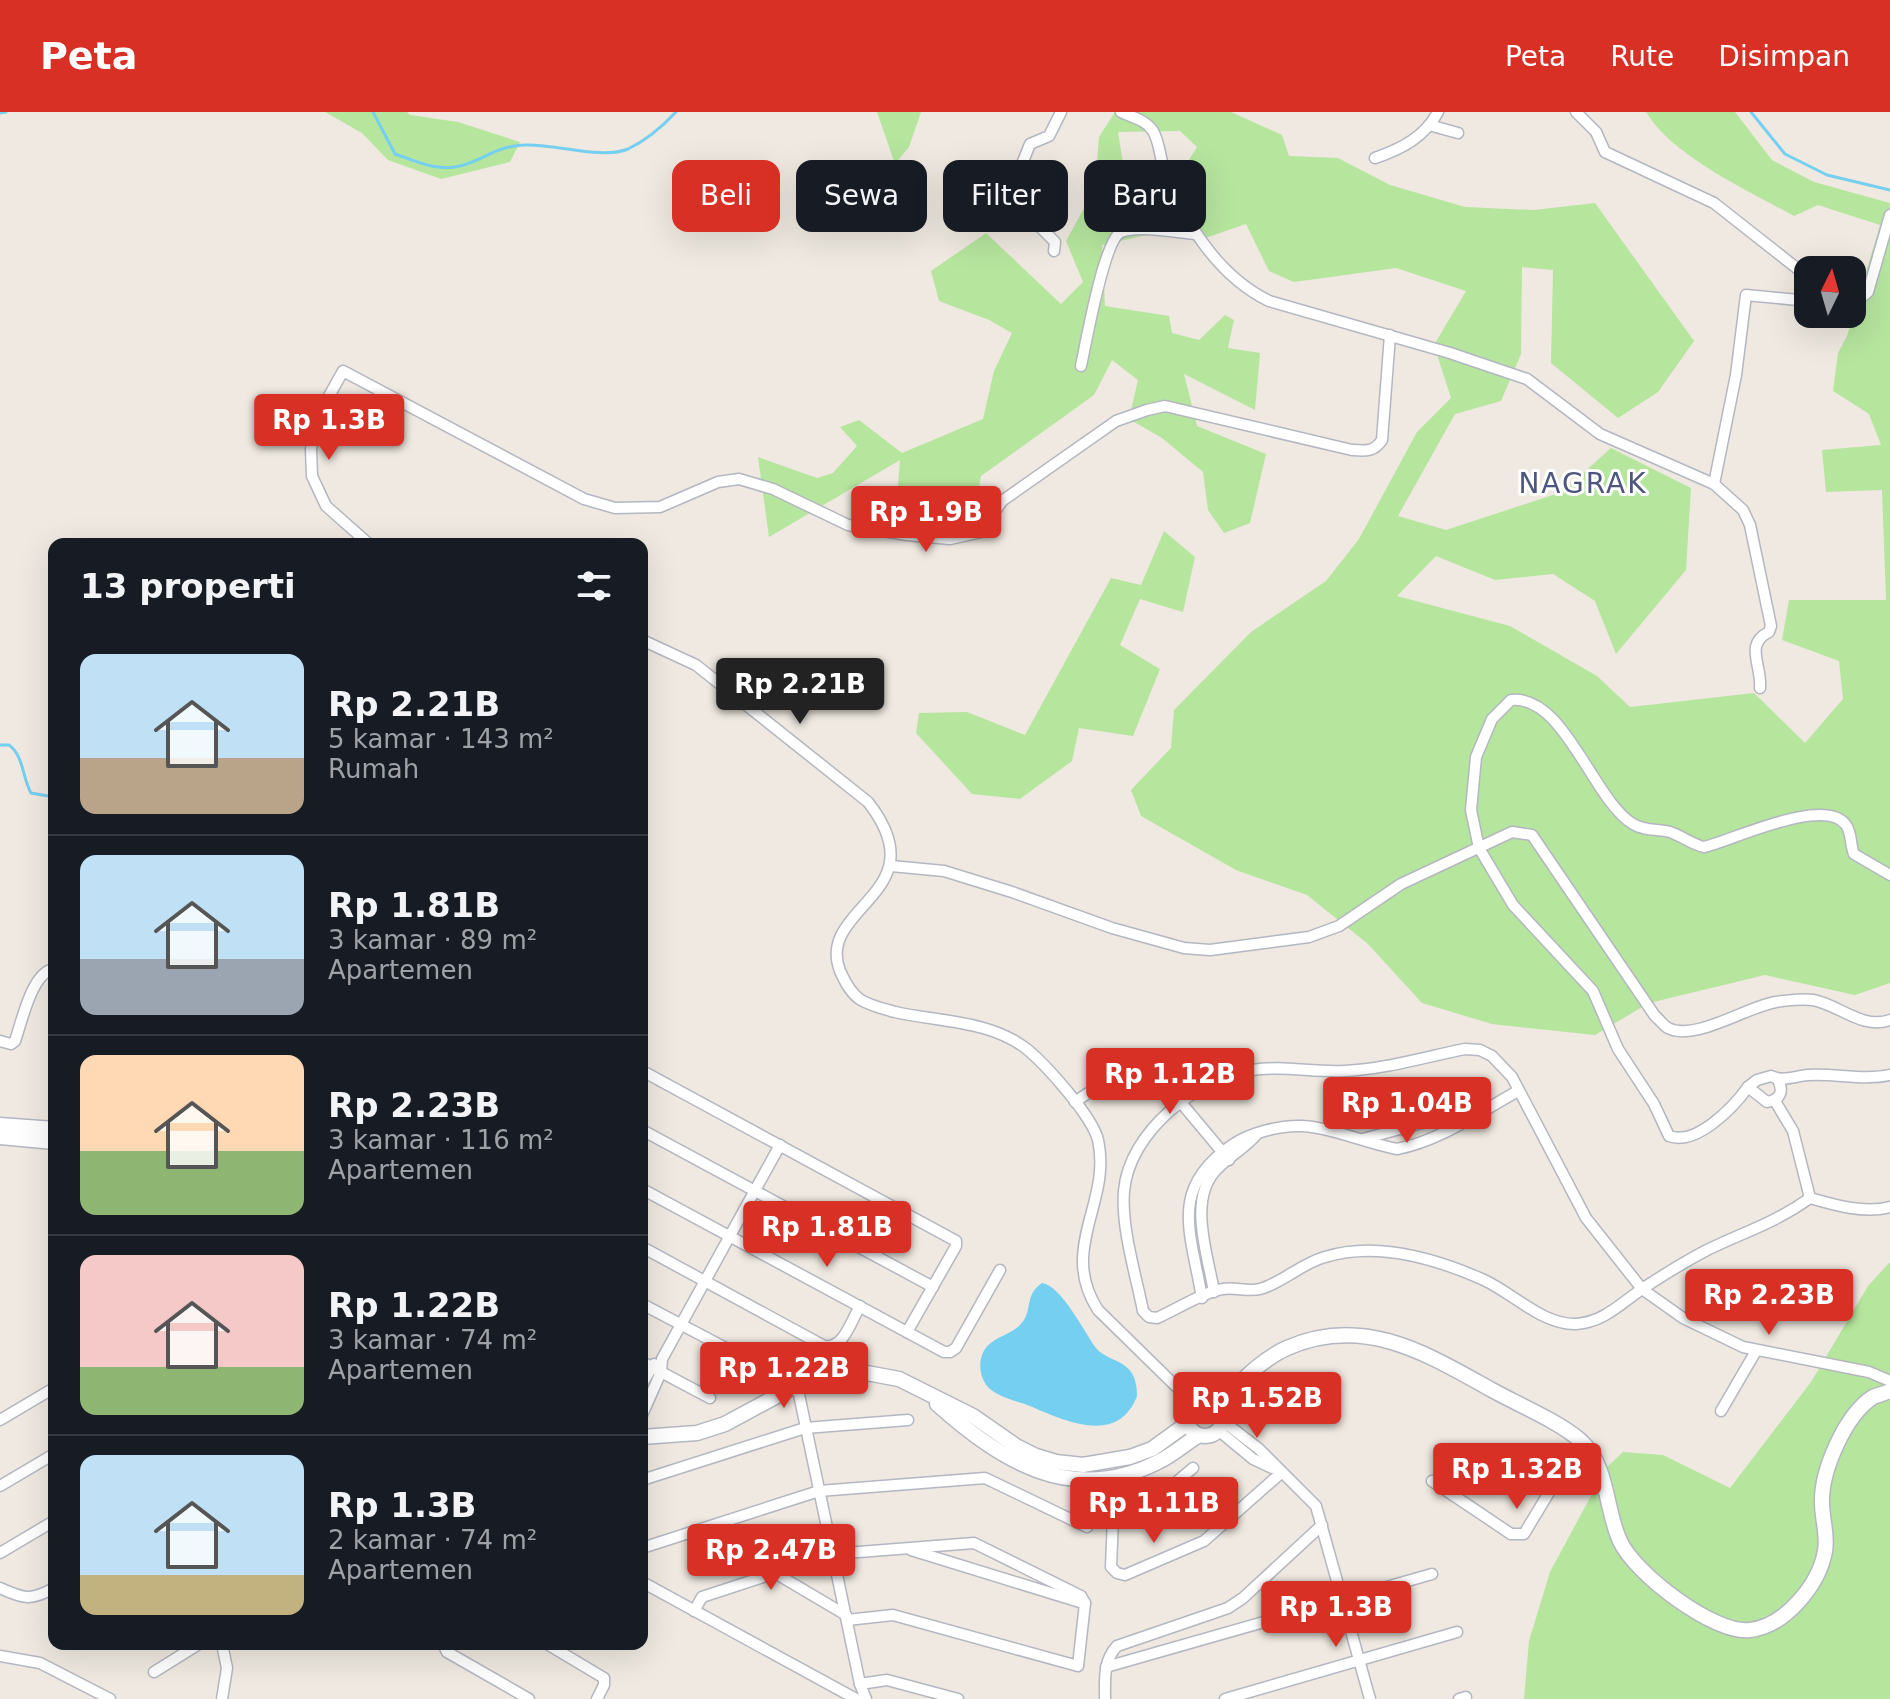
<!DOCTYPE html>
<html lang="id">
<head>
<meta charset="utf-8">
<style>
	:root { --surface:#171b24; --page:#242831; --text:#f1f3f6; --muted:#9ea1a6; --line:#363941; --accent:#d93025 }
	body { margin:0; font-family:"DejaVu Sans",sans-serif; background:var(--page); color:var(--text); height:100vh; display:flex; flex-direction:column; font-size:30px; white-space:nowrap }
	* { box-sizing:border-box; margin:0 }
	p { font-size:26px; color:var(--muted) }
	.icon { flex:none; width:44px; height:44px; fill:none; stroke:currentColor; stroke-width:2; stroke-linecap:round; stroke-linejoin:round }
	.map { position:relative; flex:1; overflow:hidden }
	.drawer { position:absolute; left:48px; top:426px; width:600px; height:1112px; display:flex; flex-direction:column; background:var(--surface); border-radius:16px; box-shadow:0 8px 32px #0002 }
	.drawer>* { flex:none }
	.guide { position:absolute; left:672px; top:48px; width:760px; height:72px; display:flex; gap:16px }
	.needle { width:52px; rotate:5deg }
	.fabs { position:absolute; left:1794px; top:144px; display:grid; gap:16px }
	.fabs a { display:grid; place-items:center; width:72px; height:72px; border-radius:16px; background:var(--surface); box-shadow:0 8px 32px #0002; font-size:40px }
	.price { position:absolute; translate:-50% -68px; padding:0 18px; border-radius:8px; background:var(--accent); color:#fff; font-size:26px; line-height:52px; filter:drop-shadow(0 2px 4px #0008) }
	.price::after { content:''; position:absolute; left:50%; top:48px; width:24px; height:18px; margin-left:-12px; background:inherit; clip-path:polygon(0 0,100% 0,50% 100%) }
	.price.selected { background:#222; color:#fff }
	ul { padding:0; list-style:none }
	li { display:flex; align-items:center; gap:24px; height:200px; padding:0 32px }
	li+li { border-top:2px solid var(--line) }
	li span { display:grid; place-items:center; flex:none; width:224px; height:160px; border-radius:16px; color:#555 }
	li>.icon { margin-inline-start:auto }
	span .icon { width:96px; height:96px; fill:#fffc; stroke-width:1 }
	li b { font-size:34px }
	h2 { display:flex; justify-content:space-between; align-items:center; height:96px; padding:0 32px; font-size:34px }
	.chip { padding:0 28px; border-radius:16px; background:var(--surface); box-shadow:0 8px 32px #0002; font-size:28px; line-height:72px }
	.chip.selected { background:var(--accent); color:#fff }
	header { display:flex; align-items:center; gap:48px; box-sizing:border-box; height:112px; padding:0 40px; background:var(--accent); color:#fff }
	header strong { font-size:38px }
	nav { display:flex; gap:44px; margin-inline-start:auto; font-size:28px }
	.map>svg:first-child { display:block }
	.green { fill:#b6e59e }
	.water { fill:#75cff0 }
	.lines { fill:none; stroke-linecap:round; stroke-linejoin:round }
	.stream { stroke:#75cff0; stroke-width:3 }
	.street-casing { stroke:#b4b7c1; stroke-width:13 }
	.secondary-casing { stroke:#b4b7c1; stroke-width:17 }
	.street { stroke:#fff; stroke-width:10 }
	.secondary { stroke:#fff; stroke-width:14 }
	.labels { text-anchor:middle; stroke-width:6; stroke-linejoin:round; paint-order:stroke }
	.quarter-label { font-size:28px; letter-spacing:2px; fill:#4d5680; stroke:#fff }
</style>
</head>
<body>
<header>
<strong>Peta</strong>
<nav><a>Peta</a><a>Rute</a><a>Disimpan</a></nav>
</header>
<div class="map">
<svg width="1890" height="1587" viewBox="0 0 1890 1587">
	<rect width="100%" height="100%" fill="#efe9e1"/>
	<g class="green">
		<path d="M325,0h82l3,3 48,7 62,20 -10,20 -69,17 -53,-19 -26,-27z"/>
		<path d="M877,0h44l-12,35 -14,17z"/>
		<path d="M1115,0h116l51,23 7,21 49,2 52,27 75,22 69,3 61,-7 99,138 -36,51 -40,26 -67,-55 2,-93 -31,-3 -1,87 -20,47 -46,13 -57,102 48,14 116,-38 49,-44 80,40 -5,82 -70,84 -21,-53 -42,-27 -58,6 -59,-24 -39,40 113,30 87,50 33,31 124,-14 51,50 38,-44 -4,-38 -57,-21 7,-40h97l-4,-110 -56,2 -4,-42 59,-5 -12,-31 -36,-23 5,-38 9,-17 33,-111 -62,-20 -24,11c-45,-25 -122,-60 -148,-104h89l37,48 42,22 76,21v780l-35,12 -90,-20 -116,28 -54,32 -103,-11 -70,-21 -54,-59 -61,-49 -71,-25 -95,-54 -10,-26 40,-42 3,-38 77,-78 75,-51 33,-42 58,-107 34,-34 -17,-53 32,-54 -70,-23 -102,14 -25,-11 -23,-47 -44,15 -28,-55 23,-37 -17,-16 -62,1 6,38 39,18 1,43 -62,14 3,61 64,10 3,17 27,7 26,-25 9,5 -6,28 32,5 -5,57 -71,-36 13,52 69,28 -16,69 -26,10 -16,-23 -5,-38 -41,-34 -33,-19 9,-39 -26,-20 -18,35 -113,81 -9,51 -76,-15 4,-52 -131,77 -11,-80 59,21 16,-5 24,-27 -17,-19 19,-7 43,33 81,-34 11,-48 18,-38 -23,-13 -50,-19 -8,-30 55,-38 75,71 22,-22 -17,-41 29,-53 4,-51z"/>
		<path d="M1164,419l31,26 -12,55 -43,-13 -20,46 40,24 -27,67 -54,-8 -7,33 -52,38 -48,-5 -56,-61 3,-20 48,-1 58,23 86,-157 30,7z"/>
		<path d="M1890,1150v437h-366l5,-58 21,-69 56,-104 17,-16 40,3 67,33 81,-106 57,-96z"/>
	</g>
	<path class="water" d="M1042,1171c20,3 42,49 54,65 9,11 27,12 35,24 5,7 6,16 6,24 -19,50 -72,25 -107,10 -13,-5 -29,-8 -40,-17 -9,-8 -12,-22 -8,-34 7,-18 26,-18 38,-30 14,-14 3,-29 22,-42z"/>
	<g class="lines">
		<g class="stream">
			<path d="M373,0l22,42c21,7 42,18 65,12 24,-6 36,-20 64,-21 30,-2 77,15 104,4 19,-9 34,-22 48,-37"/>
			<path d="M1751,0l34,42 42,21 63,15"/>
			<path d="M0,1l6,-1"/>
			<path d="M0,633h9c15,11 13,32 22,48l23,4"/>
		</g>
		<g class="street-casing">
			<g id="street">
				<path d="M1121,0c11,5 25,8 32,19 7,12 7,28 12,42 21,51 53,103 104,128l181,52 77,26 73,55 114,50 29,26 7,15 21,101 -2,6c-25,12 -7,33 -9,56"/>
				<path d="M1576,0l20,20 9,20 109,51 94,74"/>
				<path d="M1429,13l29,8"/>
				<path d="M1375,46c26,-9 50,-21 63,-46"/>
				<path d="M1014,72l-2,28 13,9 13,4 17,17 -1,9"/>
				<path d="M953,107c8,-10 21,-33 34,-36 10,-2 16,5 27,1l16,-40 19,-8 12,-24"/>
				<path d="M1852,182l11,2 5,-4 22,-77"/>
				<path d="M1081,254c5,-23 23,-126 40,-134 16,-7 56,0 74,2"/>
				<path d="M1714,372l22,-109 10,-80 62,6"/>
				<path d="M369,432l-43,-38 -14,-30 -1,-27 7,-33 25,-45 241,128 31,9 45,-1 58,-25 21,-3 34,10 75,36 59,10 43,4 31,-7 21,-31 114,-80 31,-11 18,-4 187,44c14,1 22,2 30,-10l8,-105"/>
				<path d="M642,528l54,25 172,137c72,92 -53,104 -28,169 5,11 11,23 21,29 10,6 23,9 34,12 44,10 96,8 133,38 19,16 64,66 70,90 14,63 -40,108 0,170l96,94"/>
				<path d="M891,754l53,5 68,21 100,36 72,20 26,2 99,-13 30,-11 62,-42 111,-52 20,3 123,181c4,3 9,10 13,12 27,14 80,-22 108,-26 10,-2 27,-3 37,-2 27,5 49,30 77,20"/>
				<path d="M0,929l11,3 4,-3c7,-20 17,-69 39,-72"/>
				<path d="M646,961l310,168v5l-49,86"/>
				<path d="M1778,968c6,12 2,20 -11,22l-19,-15 9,-7 14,-4c11,6 24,0 37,-1 27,-2 55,6 82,0"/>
				<path d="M1748,975c-15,21 -52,59 -79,49l-15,-32 -36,-55 -25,-58 -80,-86 -34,-57 -8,-38 5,-53 16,-38 19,-19c53,-6 82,100 122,124 11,7 25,5 37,8 12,4 21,12 34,15 27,-6 121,-52 142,-22 6,8 4,20 8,29l36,21"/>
				<path d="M1098,977c17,4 36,0 49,-12"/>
				<path d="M1775,989l18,30 17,67"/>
				<path d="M1075,990c28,-20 60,-39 93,-15l61,73"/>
				<path d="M642,1018l291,157"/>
				<path d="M1363,1027l70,-19 21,7"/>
				<path d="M642,1077l302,163h6l6,-4 44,-78"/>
				<path d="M1890,1095c-25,7 -56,-2 -80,-9 -35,25 -66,34 -103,52 -21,11 -42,24 -62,37 -23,15 -40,35 -69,37 -33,1 -62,-30 -92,-44 -47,-21 -108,-39 -159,-23 -23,6 -43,26 -65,32 -12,3 -25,-2 -37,0 -15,1 -50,22 -66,29l-8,-1 -6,-6c-7,-36 -22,-83 -19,-120 5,-59 73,-113 129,-121 30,-5 61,3 92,1 40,-2 80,-14 120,-22l15,1 12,6 20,21 74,141 56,71 41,29 60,29 126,25 21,9"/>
				<path d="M642,1135l182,99c20,3 27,-25 36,-40"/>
				<path d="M1214,1180c-6,-37 -27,-93 3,-123 12,-13 27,-20 39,-34"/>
				<path d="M1202,1186c-11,-66 -34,-109 30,-153 18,-12 48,-20 70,-19 32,2 63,17 95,23 43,-8 83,-37 121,-58"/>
				<path d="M642,1192l114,60 7,8 11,25"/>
				<path d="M642,1250l68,36"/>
				<path d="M642,1272l12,-20"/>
				<path d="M797,1273l63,299 6,15"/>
				<path d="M1721,1299l35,-60"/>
				<path d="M642,1303l19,-43 1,-13 118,-214"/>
				<path d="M0,1308l54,-32"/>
				<path d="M1223,1309l36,28 57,57 54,193"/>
				<path d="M1218,1318l35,29 19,9"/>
				<path d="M1193,1356l-25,21 -51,21 -4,9 -2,48 6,6 8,2 79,-34 77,-68"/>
				<path d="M642,1368l163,-52 103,-8"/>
				<path d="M1432,1369l79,53h13l56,-93"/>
				<path d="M0,1374l54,-32"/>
				<path d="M642,1436l177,-57 166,-13 102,49"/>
				<path d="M911,1438l172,53"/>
				<path d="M0,1441l54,-32"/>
				<path d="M775,1461l71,42"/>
				<path d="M642,1470l214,117"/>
				<path d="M0,1476c24,11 31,13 54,0"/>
				<path d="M694,1499l8,-14 131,-43 141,-11 107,53 4,7"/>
				<path d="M847,1508l46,-5 185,51 7,-63"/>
				<path d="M222,1532l5,24 -5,31"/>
				<path d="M443,1532l4,8 82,47"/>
				<path d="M547,1532l57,34v7l-7,14"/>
				<path d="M0,1544l40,7 70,36"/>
				<path d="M1106,1555l326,-93"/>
				<path d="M154,1560l45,-28"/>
				<path d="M860,1572l27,-4 71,19"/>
				<path d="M1105,1587c0,-19 -2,-38 12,-53l111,-38 15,-10 79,-73"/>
				<path d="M1225,1587l232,-67"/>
				<path d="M1459,1587l7,-2"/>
			</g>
		</g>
		<g class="secondary-casing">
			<g id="secondary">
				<path d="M0,1013l54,4"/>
				<path d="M0,1025l54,5"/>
				<circle cx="1205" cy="1306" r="18"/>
				<path d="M937,1292c64,57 134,102 221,58 15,-7 28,-19 41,-27"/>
				<path d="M1217,1293c21,-20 43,-45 70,-57 77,-34 140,6 205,42 27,15 66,31 89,51 28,26 24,68 39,100 14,32 95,94 130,89 35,-4 69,-45 75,-79 3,-16 -3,-32 -3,-48 -1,-32 23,-88 51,-106 5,-2 12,-4 17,-6"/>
				<path d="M642,1325l55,-4 28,-9 72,-39 59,-14 43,8 74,37 43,30 20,10 20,6 27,3 47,-8 22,-8 36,-26"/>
			</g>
		</g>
		<use href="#street" class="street"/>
		<use href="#secondary" class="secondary"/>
	</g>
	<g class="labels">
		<g class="quarter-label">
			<text x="1583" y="381">NAGRAK</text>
		</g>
	</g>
</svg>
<div class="fabs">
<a><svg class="needle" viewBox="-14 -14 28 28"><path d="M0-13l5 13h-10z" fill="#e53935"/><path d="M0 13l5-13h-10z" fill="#9ea1a6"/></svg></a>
</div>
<b class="price" style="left:329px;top:350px">Rp 1.3B</b>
<b class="price" style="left:926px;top:442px">Rp 1.9B</b>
<b class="price selected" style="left:800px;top:614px">Rp 2.21B</b>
<b class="price" style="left:1170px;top:1004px">Rp 1.12B</b>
<b class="price" style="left:1407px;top:1033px">Rp 1.04B</b>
<b class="price" style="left:827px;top:1157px">Rp 1.81B</b>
<b class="price" style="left:1769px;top:1225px">Rp 2.23B</b>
<b class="price" style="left:784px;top:1298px">Rp 1.22B</b>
<b class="price" style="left:1257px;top:1328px">Rp 1.52B</b>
<b class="price" style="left:1517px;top:1399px">Rp 1.32B</b>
<b class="price" style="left:1154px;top:1433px">Rp 1.11B</b>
<b class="price" style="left:771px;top:1480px">Rp 2.47B</b>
<b class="price" style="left:1336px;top:1537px">Rp 1.3B</b>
<div class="guide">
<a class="chip selected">Beli</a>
<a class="chip">Sewa</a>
<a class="chip">Filter</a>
<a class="chip">Baru</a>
</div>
<section class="drawer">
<h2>13 properti<svg class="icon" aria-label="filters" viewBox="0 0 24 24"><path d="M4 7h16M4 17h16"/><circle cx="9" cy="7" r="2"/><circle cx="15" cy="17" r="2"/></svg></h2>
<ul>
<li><span style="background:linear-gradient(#bfe0f5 65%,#b9a48a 0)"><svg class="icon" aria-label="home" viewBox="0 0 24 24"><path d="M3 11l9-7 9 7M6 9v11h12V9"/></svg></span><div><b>Rp 2.21B</b><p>5 kamar · 143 m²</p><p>Rumah</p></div></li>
<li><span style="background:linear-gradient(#bfe0f5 65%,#9aa5b1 0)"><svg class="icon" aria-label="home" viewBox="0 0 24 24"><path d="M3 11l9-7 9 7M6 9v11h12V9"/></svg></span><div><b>Rp 1.81B</b><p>3 kamar · 89 m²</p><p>Apartemen</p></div></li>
<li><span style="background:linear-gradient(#ffd9b3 60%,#8fb573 0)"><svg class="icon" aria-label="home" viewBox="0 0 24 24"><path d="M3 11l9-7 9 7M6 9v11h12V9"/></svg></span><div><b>Rp 2.23B</b><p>3 kamar · 116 m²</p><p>Apartemen</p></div></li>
<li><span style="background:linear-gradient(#f6c9c9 70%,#8fb573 0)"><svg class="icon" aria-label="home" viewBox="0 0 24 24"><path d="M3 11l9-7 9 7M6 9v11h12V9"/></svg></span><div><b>Rp 1.22B</b><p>3 kamar · 74 m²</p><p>Apartemen</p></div></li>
<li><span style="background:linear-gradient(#bfe0f5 75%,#c2b280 0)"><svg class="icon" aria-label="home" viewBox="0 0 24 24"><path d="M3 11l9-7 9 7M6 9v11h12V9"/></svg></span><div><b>Rp 1.3B</b><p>2 kamar · 74 m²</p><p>Apartemen</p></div></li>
</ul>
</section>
</div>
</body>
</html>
